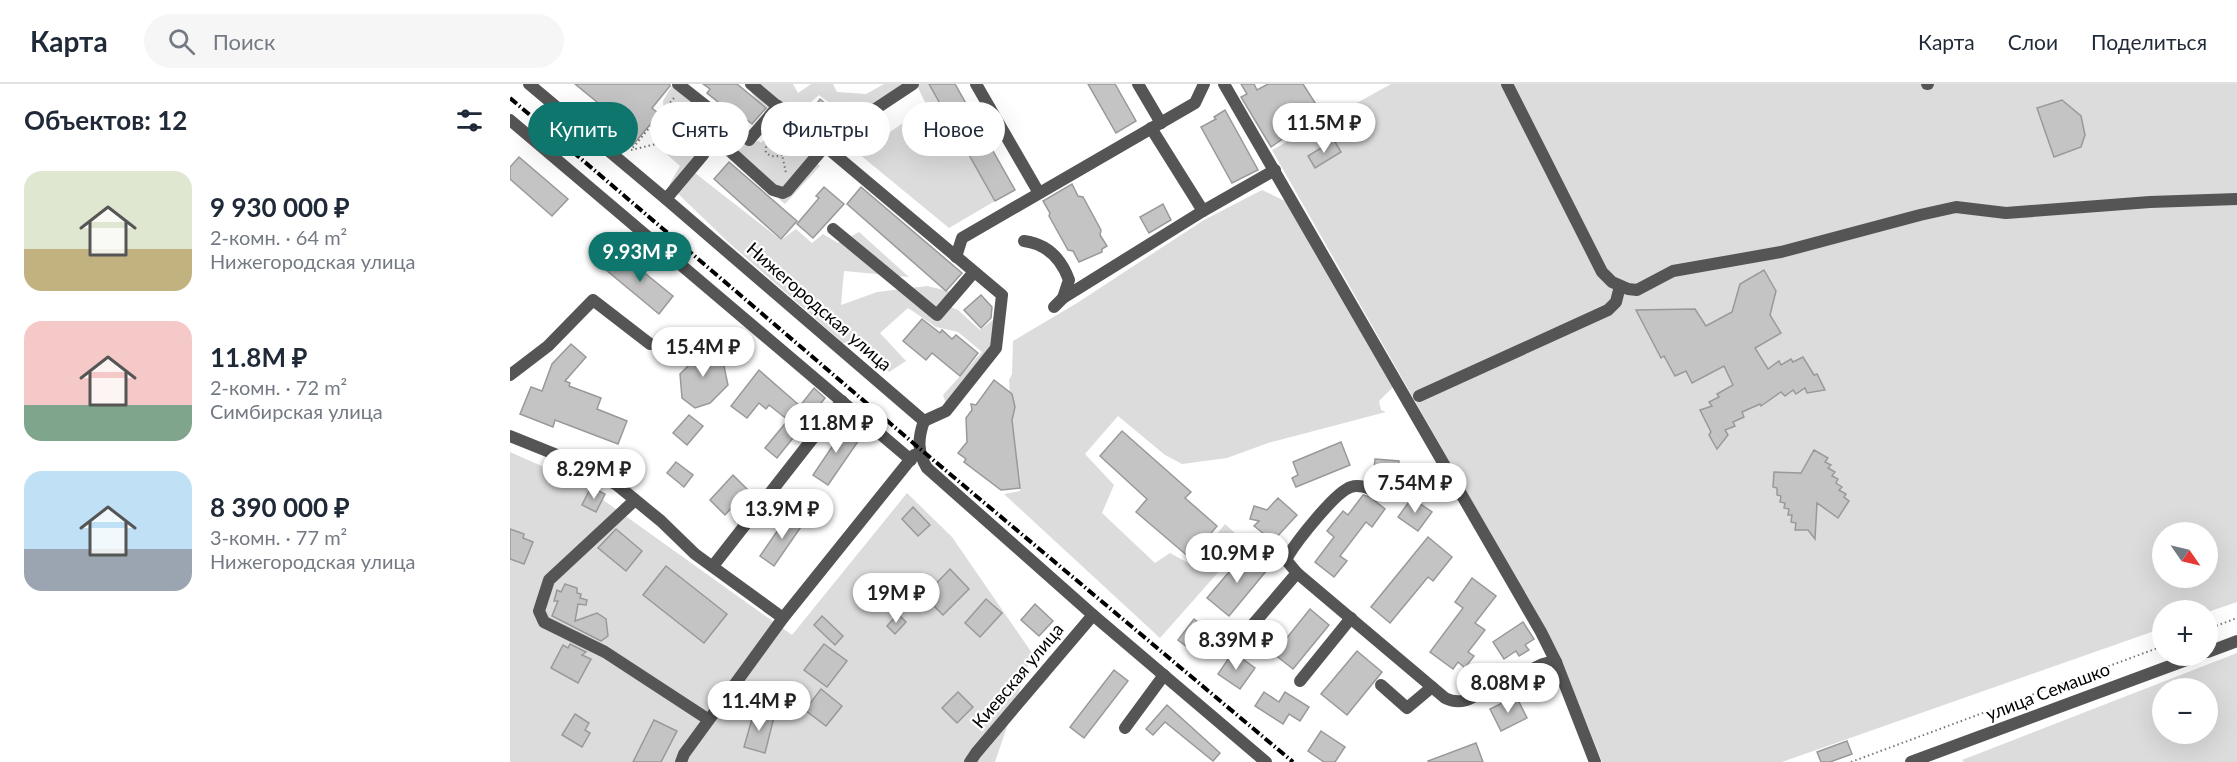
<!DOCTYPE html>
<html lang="ru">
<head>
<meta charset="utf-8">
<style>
	:root { --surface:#fff; --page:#f6f6f7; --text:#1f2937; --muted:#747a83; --line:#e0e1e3; --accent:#0f766e }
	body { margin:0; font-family:Lato,sans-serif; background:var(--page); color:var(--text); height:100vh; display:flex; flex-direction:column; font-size:22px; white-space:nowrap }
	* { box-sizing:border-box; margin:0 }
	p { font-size:20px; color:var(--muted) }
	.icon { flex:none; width:33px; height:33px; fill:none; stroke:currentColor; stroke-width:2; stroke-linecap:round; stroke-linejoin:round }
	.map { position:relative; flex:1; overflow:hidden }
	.sheet { display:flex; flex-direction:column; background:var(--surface); width:510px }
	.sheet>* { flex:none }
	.guide { position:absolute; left:18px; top:18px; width:570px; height:54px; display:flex; gap:12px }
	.needle { width:39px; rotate:124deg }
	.buttons { position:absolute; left:1642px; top:438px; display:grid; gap:12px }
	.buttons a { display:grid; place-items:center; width:66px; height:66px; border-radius:50%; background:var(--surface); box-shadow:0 6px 24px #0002; font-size:30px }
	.price { position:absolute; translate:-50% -51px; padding:0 14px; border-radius:21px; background:#fff; color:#222; font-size:20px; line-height:39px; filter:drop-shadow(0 2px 3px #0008) }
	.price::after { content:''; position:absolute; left:50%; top:36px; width:18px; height:14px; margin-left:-9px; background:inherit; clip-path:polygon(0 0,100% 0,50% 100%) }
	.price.on { background:var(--accent); color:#fff }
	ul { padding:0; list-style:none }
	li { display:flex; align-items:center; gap:18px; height:150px; padding:0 24px }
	li span { display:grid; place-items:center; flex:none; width:168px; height:120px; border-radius:18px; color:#555 }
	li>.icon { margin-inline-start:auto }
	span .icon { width:72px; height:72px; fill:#fffc; stroke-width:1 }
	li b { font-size:26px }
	h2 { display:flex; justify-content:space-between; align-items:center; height:72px; padding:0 24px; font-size:26px }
	.chip { padding:0 21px; border-radius:27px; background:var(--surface); box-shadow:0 6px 24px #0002; font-size:21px; line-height:54px }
	.chip.on { background:var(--accent); color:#fff }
	header { display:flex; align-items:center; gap:36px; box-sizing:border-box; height:84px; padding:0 30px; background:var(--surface); border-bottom:2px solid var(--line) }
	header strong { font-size:28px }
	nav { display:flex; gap:33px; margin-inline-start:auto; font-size:21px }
	.search { width:420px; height:54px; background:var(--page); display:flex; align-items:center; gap:15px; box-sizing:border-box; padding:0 21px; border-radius:33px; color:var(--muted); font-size:22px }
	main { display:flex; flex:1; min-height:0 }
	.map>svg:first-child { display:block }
	.green { fill:#dcdcdc; fill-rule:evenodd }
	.building { fill:#c4c4c4; stroke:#999; stroke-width:1.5 }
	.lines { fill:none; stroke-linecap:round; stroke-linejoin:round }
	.path { stroke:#777; stroke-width:2; stroke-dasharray:1.5 3; stroke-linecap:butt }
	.minor { stroke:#555; stroke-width:12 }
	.rail { stroke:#000; stroke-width:4; stroke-dasharray:9 3 1.5 3; stroke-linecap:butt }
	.labels { text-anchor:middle; stroke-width:4.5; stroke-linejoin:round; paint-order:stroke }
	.street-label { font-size:18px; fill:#000; stroke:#fff }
</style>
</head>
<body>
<header>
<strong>Карта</strong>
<div class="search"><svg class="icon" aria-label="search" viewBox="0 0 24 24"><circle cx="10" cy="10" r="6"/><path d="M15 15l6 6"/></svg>Поиск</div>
<nav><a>Карта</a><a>Слои</a><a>Поделиться</a></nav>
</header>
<main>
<section class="sheet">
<h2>Объектов: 12<svg class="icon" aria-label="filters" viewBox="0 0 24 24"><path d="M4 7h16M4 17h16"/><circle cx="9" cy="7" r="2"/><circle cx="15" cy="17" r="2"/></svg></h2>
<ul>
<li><span style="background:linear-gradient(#dfe7d0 65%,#c2b280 0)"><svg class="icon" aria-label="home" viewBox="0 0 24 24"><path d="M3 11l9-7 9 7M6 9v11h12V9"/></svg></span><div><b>9 930 000 ₽</b><p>2-комн. · 64 m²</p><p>Нижегородская улица</p></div></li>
<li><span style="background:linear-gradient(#f6c9c9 70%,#7fa58c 0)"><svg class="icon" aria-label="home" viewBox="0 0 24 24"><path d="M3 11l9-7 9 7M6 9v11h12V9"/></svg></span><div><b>11.8M ₽</b><p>2-комн. · 72 m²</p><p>Симбирская улица</p></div></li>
<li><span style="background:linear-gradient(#bfe0f5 65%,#9aa5b1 0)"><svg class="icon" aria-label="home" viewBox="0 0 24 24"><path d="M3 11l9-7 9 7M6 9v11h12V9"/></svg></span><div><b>8 390 000 ₽</b><p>3-комн. · 77 m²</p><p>Нижегородская улица</p></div></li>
</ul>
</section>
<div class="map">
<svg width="1727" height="678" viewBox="0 0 1727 678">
	<rect width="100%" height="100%" fill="#fff"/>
	<g class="green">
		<path d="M163,0h15l50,41 -43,3 1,5 4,4 -3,3 2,9 -4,24 86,67 15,-11 16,14 11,-9 15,9 21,-11 50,45 -65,-6 -3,34 36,-13 50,-6 26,6 -12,11 17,7 22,20 14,-11 -2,27 -46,58 -3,-9 39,-43 -24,-20 -22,-5 -28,-19 -28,25 26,28 -17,11 -34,-30 -12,1 -116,-102 -58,-56 11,-19 -25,-22 10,-12 -2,-31z"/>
		<path d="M238,0h45l5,9 13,-9h22l4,8 29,2 18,-10h25l-47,29 -17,2 -26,-20 -32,29 -4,-1 25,23 -9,10 7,-2 14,12 -35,38 -66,-56 40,-7 2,2 18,-20 -8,-3 -25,-35z"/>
		<path d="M406,0h13l66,117 -46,27 -90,-74 68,-48z"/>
		<path d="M881,0h846v518l-29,10v-2h-45v18l-381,134h-180l-44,-110 -286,-502zM1653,448h45v46h-45z"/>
		<path d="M752,106l31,15 100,182 -14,14 2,9 5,2 -118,31 -41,15 -45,6 -17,-9 -47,-39 -33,38 29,31 -12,28 53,50 15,-10 22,12 33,-41 20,18 -85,96 -156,-144 16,-3 -1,-20 -4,-1 -6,-90 3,-6 1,-33 64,-38 127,-83z"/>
		<path d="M0,368l68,30 214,153 115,-142 45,44 80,116 -37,109h-485z"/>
		<path d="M1727,569v109h-273l-2,-2zM1653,604h45v46h-45z"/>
	</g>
	<g class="building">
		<path d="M65,0h95v2l-18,22 7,6 -27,32 -9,-8 2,-2 -19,-10 -6,-6 -9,-10 17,1z"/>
		<path d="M193,0h34l29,24 -14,16 -26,-21 -3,3 -16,-13 3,-4z"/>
		<path d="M419,0h26l60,106 -20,11z"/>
		<path d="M578,0h27l21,37 -20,12z"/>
		<path d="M731,0h13l3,6 11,-6h35l18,28 -50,35 -30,-50 6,-3z"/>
		<path d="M310,15l12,10 -9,13 -13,-9z"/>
		<path d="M1552,16l19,16 4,19 -4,12 -27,10 -17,-49z"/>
		<path d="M715,26l33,60 -26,13 -31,-56 15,-8 -2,-2z"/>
		<path d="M824,56l7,12 -26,16 -7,-12z"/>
		<path d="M9,73l49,42 -16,17 -42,-37v-12z"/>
		<path d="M219,78l68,59 -16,18 -67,-60z"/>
		<path d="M562,100l6,12 5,1 18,33 -1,5 7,11 -5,3v3l-23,10 -6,-11 -5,-1 -19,-34 1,-3 -7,-12z"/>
		<path d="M314,103l20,17 -31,34 -16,-14 22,-26 -3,-2z"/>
		<path d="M351,103l101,86 -16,18 -99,-87z"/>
		<path d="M653,120l8,16 -22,13 -9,-16z"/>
		<path d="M110,169l53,43 -14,18 -53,-44z"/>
		<path d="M1254,186l12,21 -6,24 11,18 -26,15 13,21 11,-8 2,4 10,-6 2,3 10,-5 11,18 3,-1 8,16 -18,3 -2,-5 -9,6 -3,-4 -8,6 -4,-4 -20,14 -1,-2 -18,8 2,5 -11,5 2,4 -10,4 3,5 -11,14 -8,-14 2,-3 -11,-22 12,-4 -3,-4 10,-5 -2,-3 16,-9 -9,-19 -32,17 -6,-12 -11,5 -11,-20 -3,2 -25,-48 59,-1 11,17 26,-14 8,-28z"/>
		<path d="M471,211l11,12 -1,11 -10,10 -17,-18z"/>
		<path d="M412,235l18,14 2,-3 10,9 4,-4 22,18 -18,23 -28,-23 -6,7 -23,-19z"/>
		<path d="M61,260l15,13 -21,24 5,2 -1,3 32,12 -4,11 30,12 -9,23 -63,-24 -2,7 -33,-13 11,-27 11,4 10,-27z"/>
		<path d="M191,261l21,12 6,28 -18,18 -15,5 -13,-10 -2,-24 11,-11z"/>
		<path d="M249,286l41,36 14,-18 11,10 -48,60 -12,-10 23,-28 -19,-15 -3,4 -7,-6 -12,15 -16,-12z"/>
		<path d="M484,296l18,14 3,13 -3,13 8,68 -19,2 -37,-28 2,-3 -8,-6 9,-11 -1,-24 6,-8 -1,-6 5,1z"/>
		<path d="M179,331l14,11 -16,19 -14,-12z"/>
		<path d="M325,340l24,16 -31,45 -15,-10 23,-34 -9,-6z"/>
		<path d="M612,347l69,61 -6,6 32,28 -27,32 -54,-46 11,-13 -47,-43z"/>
		<path d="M831,358l9,23 -54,22 -4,-9 6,-3 -5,-13z"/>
		<path d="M1304,366l14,8 -3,4 6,3 -3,3 7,4 -3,4 6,3 -2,4 6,4 -3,3 7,4 -2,3 5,4 -11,17 -21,-15 -2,36 -7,-9h-13l1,-7 -5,-1 1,-7h-4l1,-6 -5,-1 1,-5 -5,-1 1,-6 -4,-1v-7l-4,-1 1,-15 27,1z"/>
		<path d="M865,375l24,2 -2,25 -17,-1 -7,-4z"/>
		<path d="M166,378l17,13 -9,12 -17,-14z"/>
		<path d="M223,391l15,15 -23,25 -15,-15z"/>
		<path d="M81,403l14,7 -9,18 -14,-7z"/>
		<path d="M853,411l7,2 15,12 -13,18 -6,-5 -26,34 7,5 -13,16 -19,-15 19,-25 -7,-6 16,-20 5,4z"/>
		<path d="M768,414l19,17 -24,26 -19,-15 5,-5 -9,-2 4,-13 13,4z"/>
		<path d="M902,414l20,14 -14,19 -20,-14z"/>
		<path d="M403,423l17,18 -12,11 -16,-17z"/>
		<path d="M279,430l14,10 -29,42 -14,-10z"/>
		<path d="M0,445l14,5 -1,4 10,4 -9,22 -14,-5z"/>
		<path d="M106,445l26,22 -16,20 -28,-23z"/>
		<path d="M918,453l24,20 -19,24 -5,-4 -38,46 -19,-16z"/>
		<path d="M736,468l21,18 -38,46 -22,-18z"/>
		<path d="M156,482l61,48 -23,29 -61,-48z"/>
		<path d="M440,485l19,20 -26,26 -19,-19z"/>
		<path d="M962,494l24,18 -21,27 10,7 -17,22 6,4 -9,12 -7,-6 -5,7 -23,-17 33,-44 -8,-6z"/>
		<path d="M55,500l12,4v5l4,1 -1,4 7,2 -1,5 -8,-1 -3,17 22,-8 9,6 2,17 -7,5 -49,-25 6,-15h-4l3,-11 4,2z"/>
		<path d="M476,515l16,14 -22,24 -15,-14z"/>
		<path d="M525,520l18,17 -14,15 -18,-16z"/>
		<path d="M800,525l19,16 -36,44 -19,-15z"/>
		<path d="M388,530l8,8 -11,12 -8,-8z"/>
		<path d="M312,532l21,20 -8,9 -21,-20z"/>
		<path d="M684,535l24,18 -16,21 -24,-18z"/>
		<path d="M1013,538l11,17 -9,6 4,5 -10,6 -3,-5 -12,8 -11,-17z"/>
		<path d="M60,560l16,8 -4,3 9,4 -13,24 -27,-15 12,-23 5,3z"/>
		<path d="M314,560l23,17 -20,26 -23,-17z"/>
		<path d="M847,567l25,21 -35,43 -26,-21z"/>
		<path d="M723,568l22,16 -15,21 -22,-15z"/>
		<path d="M604,586l14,11 -44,57 -14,-11z"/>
		<path d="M311,605l21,17 -16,20 -21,-16z"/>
		<path d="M448,608l15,15 -16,16 -15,-15z"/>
		<path d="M754,608l15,10 6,-10 24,15 -9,14 -11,-7 -6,10 -28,-18z"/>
		<path d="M1006,612l11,22 -26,13 -11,-22z"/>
		<path d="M657,621l53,48 -7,8 -48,-39 -12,13 -7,-6z"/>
		<path d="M244,628l20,5 -9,36 -21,-6z"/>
		<path d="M65,630l14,9 -4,7 5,3 -8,14 -20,-12z"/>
		<path d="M144,636l23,11 -16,31h-28z"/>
		<path d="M811,647l24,16 -10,15h-11l-16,-11z"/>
		<path d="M1337,657l5,13 -22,8h-9l-4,-10z"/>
		<path d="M966,659l7,19h-54l-1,-1z"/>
	</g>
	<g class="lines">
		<g class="path">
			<path d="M164,14l-43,52 59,-14 6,4"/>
			<path d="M270,49l8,2 6,5 -2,8c-8,7 -17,12 -26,5 -2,-10 6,-16 14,-20z"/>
			<path d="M258,57c16,11 14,15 18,32"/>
			<path d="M1698,545l29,-11"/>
			<path d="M1341,678l312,-116"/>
		</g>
		<g class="minor">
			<path d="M19,0l137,115 258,222"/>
			<path d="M168,0l71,56 29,-34"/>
			<path d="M241,0c84,70 167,141 251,211l-6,53 -50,63 -22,10"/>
			<path d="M466,0l63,109"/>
			<path d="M628,0l23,39"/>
			<path d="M714,0l317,548 15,30 39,100"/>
			<path d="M997,0l95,188 10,10 16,7 9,1 36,-19 108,-19 139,-37 36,-8 50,6 144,-11 87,-3"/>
			<path d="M1417,0h1"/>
			<path d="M0,36l401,340"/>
			<path d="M156,115l37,-44 2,-8 16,-4 52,47 10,3 4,-2 33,-39 4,-9 89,-59"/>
			<path d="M693,127l72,-41"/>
			<path d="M323,145l104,86 37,-43"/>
			<path d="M514,157c23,3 37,17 45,39l-6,18"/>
			<path d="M446,173l6,-19 233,-135 9,-19"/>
			<path d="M544,223l9,-9 140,-87 -52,-83"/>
			<path d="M0,291l38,-29 45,-46 57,44"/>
			<path d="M909,312l189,-86 8,-8 4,-16"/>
			<path d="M414,337c-6,17 -7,31 3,47l166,147 173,147"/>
			<path d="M0,352l62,25 45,24 44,36 34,33 88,64"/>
			<path d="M864,406c-7,-2 -15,-6 -23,-3 -15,4 -54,54 -63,69l-1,5 10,12 148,125c20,10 33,-5 50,-14 6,-3 12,-3 18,-5 16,-5 26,-18 43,-17"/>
			<path d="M125,416l-86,80 -10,31 5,11 61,30 98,64"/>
			<path d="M203,482l129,-165"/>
			<path d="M727,559l60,-70"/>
			<path d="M1698,568l29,-11"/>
			<path d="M790,597l51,-63"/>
			<path d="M871,601l26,23 25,-21"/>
			<path d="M615,644l39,-53"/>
			<path d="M171,678l3,-8 99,-136 131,-163"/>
			<path d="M460,678l6,-9 117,-138"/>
			<path d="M1401,678l286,-106"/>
		</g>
		<path class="rail" d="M0,14l409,350 374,314"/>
	</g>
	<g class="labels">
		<g class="street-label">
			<text transform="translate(309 223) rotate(41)" y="6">Нижегородская улица</text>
			<text transform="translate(508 592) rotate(-50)" y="6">Киевская улица</text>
			<text transform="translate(1538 608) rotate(-21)" y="6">улица Семашко</text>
		</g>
	</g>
</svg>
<div class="buttons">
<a><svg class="needle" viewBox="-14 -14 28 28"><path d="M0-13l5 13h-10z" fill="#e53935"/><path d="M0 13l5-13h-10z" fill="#747a83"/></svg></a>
<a>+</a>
<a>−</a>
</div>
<b class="price" style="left:814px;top:70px">11.5M ₽</b>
<b class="price on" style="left:130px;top:199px">9.93M ₽</b>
<b class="price" style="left:193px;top:294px">15.4M ₽</b>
<b class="price" style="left:326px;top:370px">11.8M ₽</b>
<b class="price" style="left:84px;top:416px">8.29M ₽</b>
<b class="price" style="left:905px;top:430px">7.54M ₽</b>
<b class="price" style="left:272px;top:456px">13.9M ₽</b>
<b class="price" style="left:727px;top:500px">10.9M ₽</b>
<b class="price" style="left:386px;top:540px">19M ₽</b>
<b class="price" style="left:726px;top:587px">8.39M ₽</b>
<b class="price" style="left:998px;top:630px">8.08M ₽</b>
<b class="price" style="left:249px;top:648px">11.4M ₽</b>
<div class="guide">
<a class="chip on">Купить</a>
<a class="chip">Снять</a>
<a class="chip">Фильтры</a>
<a class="chip">Новое</a>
</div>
</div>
</main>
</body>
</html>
